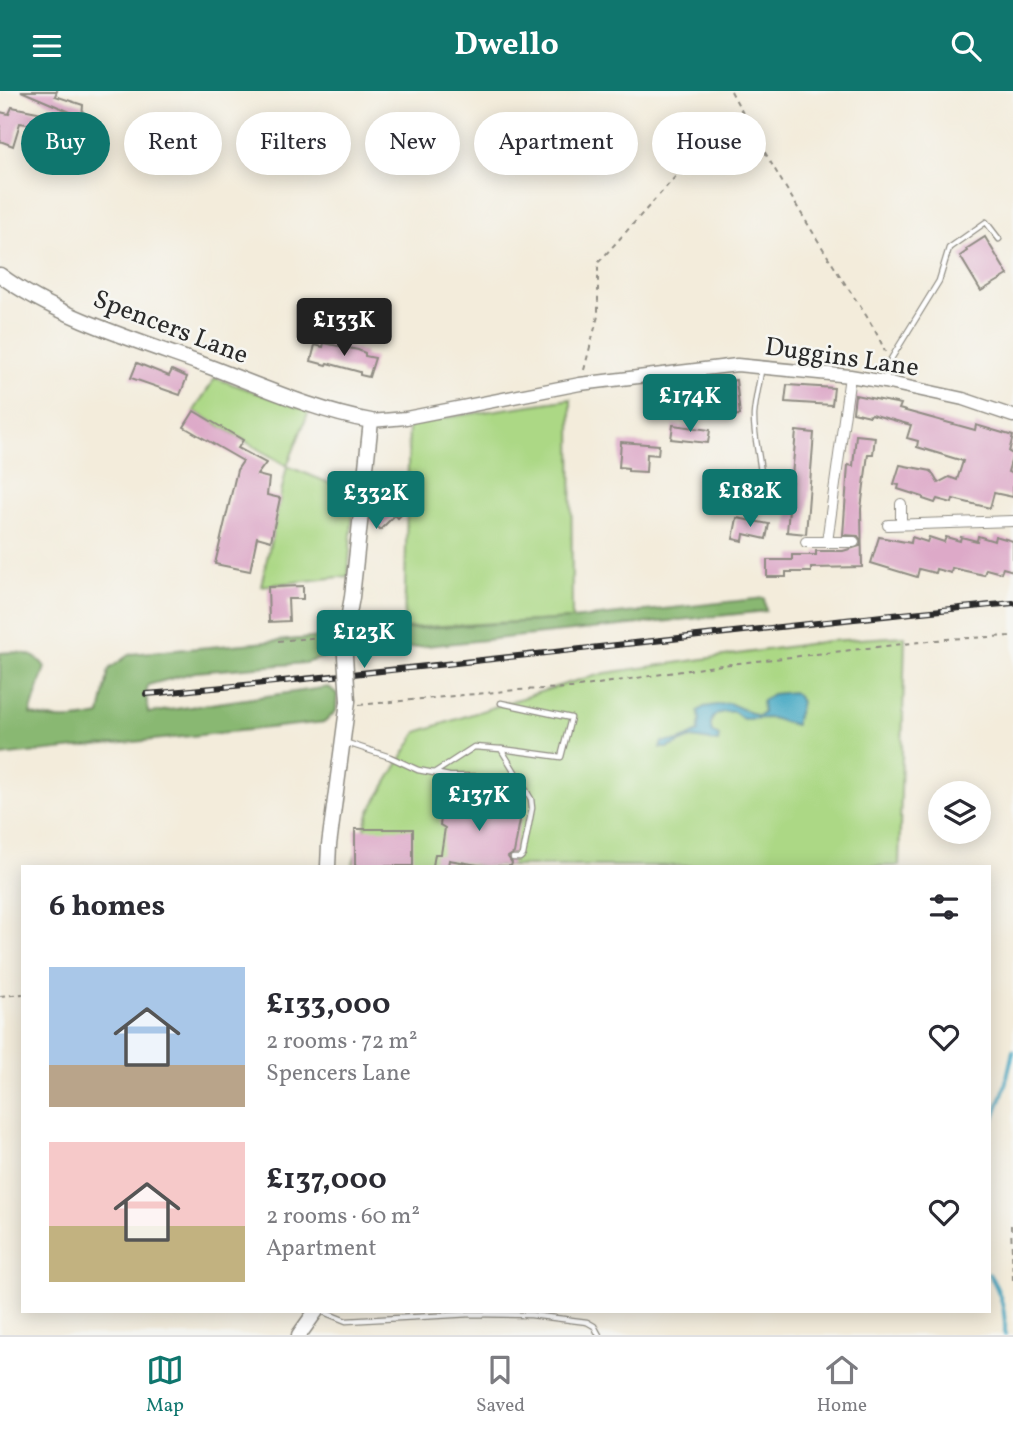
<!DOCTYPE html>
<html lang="en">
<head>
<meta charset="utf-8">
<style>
	:root { --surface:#fff; --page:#f2f2f3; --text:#2b2b33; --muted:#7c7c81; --line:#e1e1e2; --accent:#0f766e }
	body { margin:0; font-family:Vollkorn,serif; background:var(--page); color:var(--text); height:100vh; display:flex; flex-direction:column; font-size:26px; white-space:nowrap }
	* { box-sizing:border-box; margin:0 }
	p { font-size:23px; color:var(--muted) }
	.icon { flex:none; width:38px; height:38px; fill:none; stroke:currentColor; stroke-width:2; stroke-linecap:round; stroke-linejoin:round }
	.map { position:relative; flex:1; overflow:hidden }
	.details { position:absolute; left:21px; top:774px; width:970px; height:448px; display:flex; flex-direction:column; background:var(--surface); border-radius:0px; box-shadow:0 4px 18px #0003 }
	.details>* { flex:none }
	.guide { position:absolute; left:21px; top:21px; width:971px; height:63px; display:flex; gap:14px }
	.controls { position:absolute; left:928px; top:690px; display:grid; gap:14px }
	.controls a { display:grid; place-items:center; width:63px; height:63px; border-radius:50%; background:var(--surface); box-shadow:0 4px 18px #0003; font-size:35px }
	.price { position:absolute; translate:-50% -60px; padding:0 16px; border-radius:7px; background:var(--accent); color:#fff; font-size:23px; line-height:46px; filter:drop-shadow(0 2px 4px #0008) }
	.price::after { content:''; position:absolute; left:50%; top:42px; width:21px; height:16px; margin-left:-10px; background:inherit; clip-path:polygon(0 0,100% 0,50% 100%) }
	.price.on { background:#222; color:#fff }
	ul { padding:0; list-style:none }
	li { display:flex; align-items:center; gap:21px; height:175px; padding:0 28px }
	li span { display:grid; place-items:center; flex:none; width:196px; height:140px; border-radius:0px; color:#555 }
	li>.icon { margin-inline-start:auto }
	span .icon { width:84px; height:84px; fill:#fffc; stroke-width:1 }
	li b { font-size:30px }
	h2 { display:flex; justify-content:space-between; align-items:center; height:84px; padding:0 28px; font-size:30px }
	.tag { padding:0 24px; border-radius:32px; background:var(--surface); box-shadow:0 4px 18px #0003; font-size:24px; line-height:63px }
	.tag.on { background:var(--accent); color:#fff }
	header { display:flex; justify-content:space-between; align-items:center; height:91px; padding:0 28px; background:var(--accent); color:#fff; font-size:32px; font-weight:700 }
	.tab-bar { display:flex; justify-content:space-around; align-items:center; height:98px; border-top:2px solid var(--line); background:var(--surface); font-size:19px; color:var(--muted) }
	.tab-bar a { display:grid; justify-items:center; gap:4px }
	.tab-bar .on { color:var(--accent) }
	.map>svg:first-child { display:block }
	.green { fill:#acd885; stroke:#6c8258; stroke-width:2 }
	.forest { fill:#89b872; stroke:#5a724e; stroke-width:2 }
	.water { fill:#44a8c3; stroke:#386a77; stroke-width:2 }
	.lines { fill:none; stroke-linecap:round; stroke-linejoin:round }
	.stream { stroke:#44a8c3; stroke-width:3.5 }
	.building { fill:#dda9c8 }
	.service-casing { stroke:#8f8c83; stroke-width:7 }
	.minor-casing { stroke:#8f8c83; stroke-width:12 }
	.tertiary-casing { stroke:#8f8c83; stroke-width:15 }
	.secondary-casing { stroke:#8f8c83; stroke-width:17 }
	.path { stroke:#8f8c83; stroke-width:2; stroke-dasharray:5 5; stroke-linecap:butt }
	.service { stroke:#fff; stroke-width:4.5 }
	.minor { stroke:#fff; stroke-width:10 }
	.tertiary { stroke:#fff; stroke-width:12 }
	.secondary { stroke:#fff; stroke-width:14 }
	.rail-casing { stroke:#2b2b2b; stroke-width:6 }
	.rail { stroke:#f6f6f2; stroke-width:3.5; stroke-dasharray:10; stroke-linecap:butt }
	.secondary-bridge-casing { stroke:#8f8c83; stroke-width:17; stroke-linecap:butt }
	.secondary-bridge { stroke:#fff; stroke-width:14 }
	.labels { text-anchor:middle; stroke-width:5; stroke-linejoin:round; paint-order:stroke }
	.street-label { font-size:26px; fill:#2b2b2b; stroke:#f6f6f2 }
</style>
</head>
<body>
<header><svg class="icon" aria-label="menu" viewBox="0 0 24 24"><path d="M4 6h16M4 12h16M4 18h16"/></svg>Dwello<svg class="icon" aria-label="search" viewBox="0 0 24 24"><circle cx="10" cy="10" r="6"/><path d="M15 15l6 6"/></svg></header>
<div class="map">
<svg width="1013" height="1244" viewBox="0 0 1013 1244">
	<rect width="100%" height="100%" fill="#f6f6f2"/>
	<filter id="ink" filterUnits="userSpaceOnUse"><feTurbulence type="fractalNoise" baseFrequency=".0143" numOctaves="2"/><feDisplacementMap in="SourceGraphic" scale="14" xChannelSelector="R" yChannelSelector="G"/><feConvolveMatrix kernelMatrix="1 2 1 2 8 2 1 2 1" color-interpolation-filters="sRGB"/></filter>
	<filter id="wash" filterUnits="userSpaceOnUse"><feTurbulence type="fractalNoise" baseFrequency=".00686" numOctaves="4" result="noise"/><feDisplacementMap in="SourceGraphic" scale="28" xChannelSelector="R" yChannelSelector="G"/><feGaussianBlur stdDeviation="1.57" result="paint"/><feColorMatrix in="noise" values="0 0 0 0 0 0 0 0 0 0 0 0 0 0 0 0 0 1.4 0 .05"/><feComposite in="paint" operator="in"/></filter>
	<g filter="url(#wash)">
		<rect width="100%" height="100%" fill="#f3ecdb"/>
		<g class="green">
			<path d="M215,287l94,33 -22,55 67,27 -6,83 -87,10 26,-120 -93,-55z"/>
			<path d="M571,308l1,220 -168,9 5,-205z"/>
			<path d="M905,545l-6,230h-547l18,-55 47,-79 151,-49 38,-10 222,-32z"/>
		</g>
		<g class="forest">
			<path d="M764,507l2,13 -408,42 1,-21 213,-13z"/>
			<path d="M334,545l-6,20 -23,7 -110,9 -47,13 -2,9 2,19 181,-26 8,7 -1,17 -11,11 -325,34v-103c15,-2 36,-1 45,14l-15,47c24,8 47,6 70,1l9,-46 21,-15z"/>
		</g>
		<path class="water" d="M793,601l4,3 4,7 -6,23 -24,-7 -28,1 -9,-7c-14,-1 -27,3 -22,20l7,4 -1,6 -27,-4 -23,10h-8l2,-6 18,-1 18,-9 2,-12 -2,-9 6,-4 25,-4 29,13 5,-4 -1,-11 10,-7z"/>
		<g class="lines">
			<g class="stream">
				<path d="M989,1041l15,-42 9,-39"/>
				<path d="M989,1183c12,18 17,39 16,61"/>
			</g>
		</g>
		<g id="blocks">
			<g class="building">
				<path d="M21,0h36l-2,5 28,9 -1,12z"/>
				<path d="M12,16l61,12 -1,7 -23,-2v3l-29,-4 -7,23 -13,-5v-29l9,2z"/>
				<path d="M985,146l23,38 -27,16 -21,-35 7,-5 -1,-2z"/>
				<path d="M324,252l34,7 7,3v3l10,2 -6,19 -9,-2v-3l-33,-9 -1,2 -15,-4 4,-16 8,2z"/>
				<path d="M137,272l32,13 3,-6 15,7 -7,18 -49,-17z"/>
				<path d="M736,289l4,35 -12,1 -4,-34z"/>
				<path d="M787,294l47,3 -2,17 -47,-3z"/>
				<path d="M855,304l46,9 -2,5 76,21 1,-5 37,11 -4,16 4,2 -5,18 5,2v23l-19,-4 -4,15 -37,-9 -1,4 -15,-4 -2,4 -12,-4v-2l-25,-8 1,-4 -5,-1 6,-19 31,6 7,12 11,-6 8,3 6,-19 -46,-14 1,-6 -11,-3 4,-13 -40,-11 -1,2 -17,-4z"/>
				<path d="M194,320l49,29 -5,8 28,15 -9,12 12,3 -2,17 13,3 -9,43 -14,-4 -7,34 -35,-7 22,-94 6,-9 -59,-34z"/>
				<path d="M673,334l37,5 -2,13 -37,-4z"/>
				<path d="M796,340l18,2 -8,101 -19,-2z"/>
				<path d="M856,344l19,2 -2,17h-5l-4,31 -3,24 1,58 -51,1v4h-25v5h-19v-17h25v-5h24v-4h27l17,-5 1,-5 -3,-5 -15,-1 5,-70 5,1z"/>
				<path d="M621,351l38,3 -1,10 -11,-1 -1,18 -18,-1v-3l-9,-1z"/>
				<path d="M396,390l9,9 -11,10 11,11 -7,7 -3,-3 -15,15 -10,-10v-4l14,-13 -5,-5z"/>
				<path d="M737,427l32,6 -3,15 -22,-5 -1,7 -10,-2z"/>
				<path d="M978,445l16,5 1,-5 18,5v30l-10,-3 -2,5 -15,-4 -2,6 -32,-7 -1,5 -15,-4 -1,4 -16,-4 -2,8 -46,-14 8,-26 32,6 1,-6 15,5 2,-5 15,5 2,-5 14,4 1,-4 16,4z"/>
				<path d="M303,495v13h-15l1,22 -20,1 -1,-35z"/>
				<path d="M479,707l44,6 -9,49 -6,4 4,6 -1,3h-28l-34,-6 -1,6h-15l2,-12h6l4,-26 -5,-3 4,-25 35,4z"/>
				<rect x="355" y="738" width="58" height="37"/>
			</g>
		</g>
	</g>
	<g filter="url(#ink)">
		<use href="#blocks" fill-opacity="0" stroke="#8f8c83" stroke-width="2"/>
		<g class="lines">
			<g class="service-casing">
				<g id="service">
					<path d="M885,290l6,-22 48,-78 10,-33 37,-26 13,17"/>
					<path d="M756,425c15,-31 -3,-68 -2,-101 1,-14 5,-30 7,-44"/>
					<path d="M501,612l70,15 -10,39 -59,-8"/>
					<path d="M344,651l46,15 28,13 16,3 15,3 69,1 -17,-28 -27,-2 -40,26"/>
					<path d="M513,767h7l3,-3 9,-47 -1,-9 -13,-22"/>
					<path d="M321,1220l25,10 125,-7 60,1 56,7 7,4 5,9"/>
				</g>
			</g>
			<g class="minor-casing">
				<g id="minor">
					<path d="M901,432v-19"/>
					<path d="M888,434l125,-4"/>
					<path d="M806,451h48"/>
					<path d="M827,451l23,-166"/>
				</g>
			</g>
			<g class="tertiary-casing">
				<path id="tertiary" d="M371,330l35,-3 174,-34 157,-19 113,11 35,6 78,17 50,17"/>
			</g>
			<g class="secondary-casing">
				<g id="secondary">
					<path d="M0,184c56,42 144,68 210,92 53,20 106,44 161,54l-19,176 -8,44"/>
					<path d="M328,775l1,-21 19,-144"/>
					<path d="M299,1244l17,-24"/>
				</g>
			</g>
			<g class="path">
				<path d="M731,0c32,61 68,119 104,177 17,28 38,53 50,84"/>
				<path d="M584,279l14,-54v-53l87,-97 56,-55"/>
				<path d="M278,550l54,-5"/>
				<path d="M359,614l158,-15 54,-2 151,-23 224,-26 67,-3"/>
				<path d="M0,905l23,-2"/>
				<path d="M1011,1134l2,55"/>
			</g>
			<use href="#service" class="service"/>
			<use href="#minor" class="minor"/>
			<use href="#tertiary" class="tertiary"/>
			<use href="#secondary" class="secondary"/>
			<g class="rail-casing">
				<path id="rail" d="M146,603c290,-25 578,-64 867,-91"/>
			</g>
			<use href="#rail" class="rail"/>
			<g class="secondary-bridge-casing">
				<path id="secondary-bridge" d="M344,550l4,60"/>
			</g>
			<use href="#secondary-bridge" class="secondary-bridge"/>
		</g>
	</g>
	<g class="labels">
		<g class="street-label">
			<text transform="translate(171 235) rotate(21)" y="9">Spencers Lane</text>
			<text transform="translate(842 265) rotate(8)" y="9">Duggins Lane</text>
		</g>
	</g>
</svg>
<div class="controls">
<a><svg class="icon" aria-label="layers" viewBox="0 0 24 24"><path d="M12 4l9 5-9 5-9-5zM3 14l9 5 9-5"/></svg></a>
</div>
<b class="price on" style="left:344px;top:267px">£133K</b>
<b class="price" style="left:690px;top:343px">£174K</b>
<b class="price" style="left:750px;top:438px">£182K</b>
<b class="price" style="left:376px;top:440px">£332K</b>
<b class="price" style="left:364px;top:579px">£123K</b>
<b class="price" style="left:479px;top:742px">£137K</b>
<div class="guide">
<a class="tag on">Buy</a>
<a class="tag">Rent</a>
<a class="tag">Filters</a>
<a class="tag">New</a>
<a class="tag">Apartment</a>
<a class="tag">House</a>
</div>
<section class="details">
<h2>6 homes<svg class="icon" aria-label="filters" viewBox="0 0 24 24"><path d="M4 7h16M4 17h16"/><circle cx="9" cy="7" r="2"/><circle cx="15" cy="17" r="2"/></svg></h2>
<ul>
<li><span style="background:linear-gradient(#a9c7e8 70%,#b9a48a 0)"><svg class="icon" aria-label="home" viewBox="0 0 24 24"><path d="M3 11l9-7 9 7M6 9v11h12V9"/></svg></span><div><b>£133,000</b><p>2 rooms · 72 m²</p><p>Spencers Lane</p></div><svg class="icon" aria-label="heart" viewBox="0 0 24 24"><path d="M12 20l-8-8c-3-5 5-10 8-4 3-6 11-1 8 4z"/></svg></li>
<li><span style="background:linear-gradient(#f6c9c9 60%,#c2b280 0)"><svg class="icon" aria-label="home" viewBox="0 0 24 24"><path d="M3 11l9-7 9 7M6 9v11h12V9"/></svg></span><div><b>£137,000</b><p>2 rooms · 60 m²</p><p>Apartment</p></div><svg class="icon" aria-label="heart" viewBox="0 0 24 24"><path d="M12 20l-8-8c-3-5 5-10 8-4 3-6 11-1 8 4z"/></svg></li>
</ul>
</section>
</div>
<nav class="tab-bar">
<a class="on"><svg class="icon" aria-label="map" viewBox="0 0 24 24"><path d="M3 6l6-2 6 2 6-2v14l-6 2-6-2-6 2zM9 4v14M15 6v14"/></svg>Map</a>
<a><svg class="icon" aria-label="saved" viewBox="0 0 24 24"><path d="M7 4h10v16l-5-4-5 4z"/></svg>Saved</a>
<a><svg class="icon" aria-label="home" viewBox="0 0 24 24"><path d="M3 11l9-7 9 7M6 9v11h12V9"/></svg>Home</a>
</nav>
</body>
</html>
